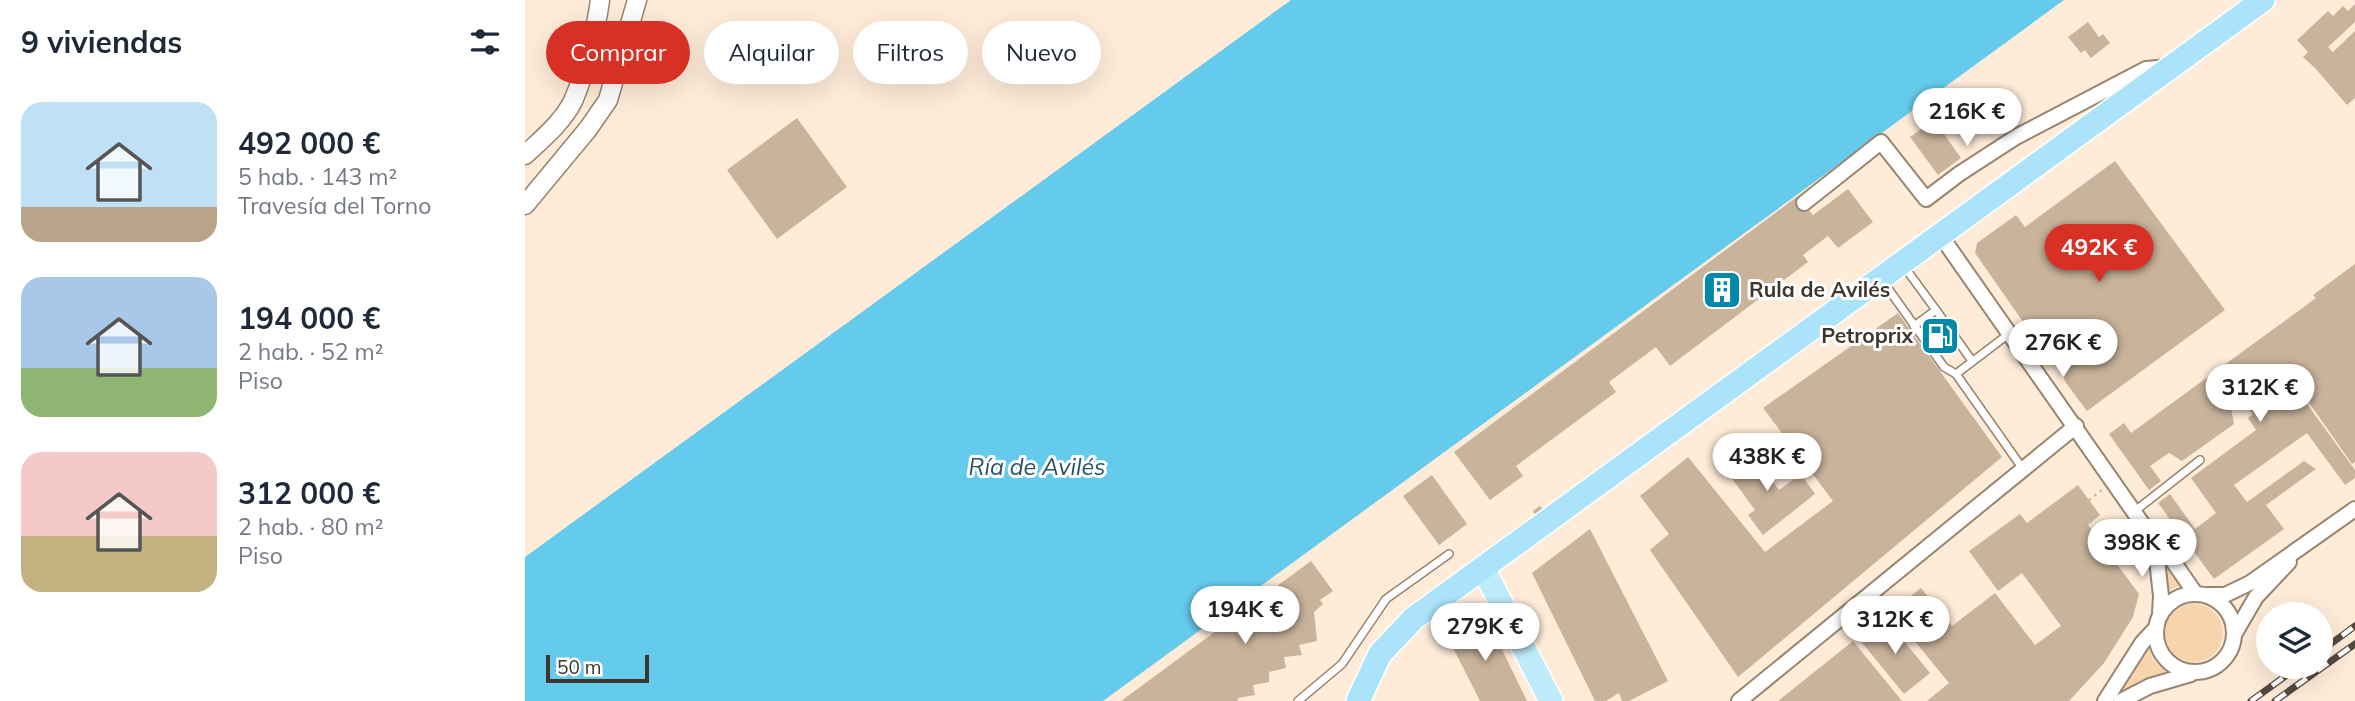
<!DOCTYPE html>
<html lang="es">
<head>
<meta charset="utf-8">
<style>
	:root { --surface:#fff; --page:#f6f6f7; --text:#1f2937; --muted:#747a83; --accent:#d93025 }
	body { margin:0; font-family:Mulish,sans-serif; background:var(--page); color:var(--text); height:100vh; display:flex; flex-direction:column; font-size:26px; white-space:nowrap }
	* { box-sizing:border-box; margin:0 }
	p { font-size:23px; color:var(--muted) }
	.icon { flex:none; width:38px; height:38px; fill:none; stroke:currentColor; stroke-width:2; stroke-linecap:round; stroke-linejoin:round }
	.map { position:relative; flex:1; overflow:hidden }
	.sheet { display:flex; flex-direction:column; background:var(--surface); width:525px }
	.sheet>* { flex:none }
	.guide { position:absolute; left:21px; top:21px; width:665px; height:63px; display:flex; gap:14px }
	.tools { position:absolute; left:1731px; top:602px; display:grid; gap:14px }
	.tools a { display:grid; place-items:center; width:77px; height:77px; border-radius:50%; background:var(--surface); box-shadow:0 7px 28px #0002; font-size:35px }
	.scale { position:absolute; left:21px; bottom:18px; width:103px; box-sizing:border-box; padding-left:7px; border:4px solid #3e352c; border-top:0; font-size:19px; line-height:24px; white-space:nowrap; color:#3e352c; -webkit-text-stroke:5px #fff; paint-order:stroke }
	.price { position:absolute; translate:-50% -60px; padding:0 16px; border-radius:24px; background:#fff; color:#222; font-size:23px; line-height:46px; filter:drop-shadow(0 2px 4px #0008) }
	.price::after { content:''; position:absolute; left:50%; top:42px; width:21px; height:16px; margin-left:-10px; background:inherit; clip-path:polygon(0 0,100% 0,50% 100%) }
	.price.on { background:var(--accent); color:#fff }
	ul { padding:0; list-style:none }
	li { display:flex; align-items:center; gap:21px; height:175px; padding:0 21px }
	li span { display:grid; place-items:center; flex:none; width:196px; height:140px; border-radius:21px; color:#555 }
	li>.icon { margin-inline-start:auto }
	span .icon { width:84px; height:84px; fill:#fffc; stroke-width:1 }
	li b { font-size:30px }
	h2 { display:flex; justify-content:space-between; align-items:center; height:84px; padding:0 21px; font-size:30px }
	.tag { padding:0 24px; border-radius:32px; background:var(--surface); box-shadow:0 7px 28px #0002; font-size:24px; line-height:63px }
	.tag.on { background:var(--accent); color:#fff }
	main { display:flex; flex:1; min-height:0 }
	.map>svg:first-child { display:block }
	.green { fill:#f8d4ad }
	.water { fill:#65cbed }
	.building { fill:#c9b39b }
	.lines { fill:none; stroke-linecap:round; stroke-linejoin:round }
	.service-casing { stroke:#99856e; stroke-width:10 }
	.minor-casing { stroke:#99856e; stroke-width:18 }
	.tertiary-casing { stroke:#99856e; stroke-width:21 }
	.primary-casing { stroke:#fff; stroke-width:26 }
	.trunk-casing { stroke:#fff; stroke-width:26 }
	.path { stroke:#beae9f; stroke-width:2.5; stroke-dasharray:2 5; stroke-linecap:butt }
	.service { stroke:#fff; stroke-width:7 }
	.minor { stroke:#fff; stroke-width:14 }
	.tertiary { stroke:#fff; stroke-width:18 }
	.primary { stroke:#c0ebfb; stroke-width:23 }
	.trunk { stroke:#abe4fa; stroke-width:23 }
	.rail-casing { stroke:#544a40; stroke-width:7 }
	.rail { stroke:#fff; stroke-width:4.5; stroke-dasharray:13; stroke-linecap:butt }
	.labels { text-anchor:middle; stroke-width:6; stroke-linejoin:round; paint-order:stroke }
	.poi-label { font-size:21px; font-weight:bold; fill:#3e352c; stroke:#fff; text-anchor:start }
	.water-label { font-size:23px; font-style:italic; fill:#275362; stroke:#fff }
</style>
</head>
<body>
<main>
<section class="sheet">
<h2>9 viviendas<svg class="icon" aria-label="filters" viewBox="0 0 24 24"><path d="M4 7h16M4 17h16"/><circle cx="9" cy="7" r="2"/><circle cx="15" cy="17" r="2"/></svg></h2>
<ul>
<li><span style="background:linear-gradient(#bfe0f5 75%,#b9a48a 0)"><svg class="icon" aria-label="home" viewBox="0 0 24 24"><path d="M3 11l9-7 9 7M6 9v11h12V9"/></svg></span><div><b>492 000 €</b><p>5 hab. · 143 m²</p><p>Travesía del Torno</p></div></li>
<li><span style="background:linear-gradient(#a9c7e8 65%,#8fb573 0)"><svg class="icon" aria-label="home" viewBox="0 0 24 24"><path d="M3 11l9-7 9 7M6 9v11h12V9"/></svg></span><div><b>194 000 €</b><p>2 hab. · 52 m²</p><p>Piso</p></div></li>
<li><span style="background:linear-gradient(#f6c9c9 60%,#c2b280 0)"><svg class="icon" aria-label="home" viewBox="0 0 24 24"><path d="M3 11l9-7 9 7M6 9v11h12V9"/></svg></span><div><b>312 000 €</b><p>2 hab. · 80 m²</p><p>Piso</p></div></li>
</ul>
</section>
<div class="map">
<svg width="1830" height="701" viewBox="0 0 1830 701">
	<rect width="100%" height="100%" fill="#feebd8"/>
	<g class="green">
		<path d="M1637,554l19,31 -14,6z"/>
		<circle cx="1669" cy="633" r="29"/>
		<path d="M1622,642l6,18 13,12 -27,9 -26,20h-4z"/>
	</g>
	<path class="water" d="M766,0h773l-961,701h-578v-144z"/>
	<g class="building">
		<path d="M1830,4v18l-27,25 5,5 22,-21v67l-8,7 -32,-37 -12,-11 5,-5 -11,-12 31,-29 5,5 10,-10 5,5z"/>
		<path d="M1563,22l11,15 4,-3 7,9 -19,15 -6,-8 -4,3 -13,-16z"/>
		<path d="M272,118l50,69 -70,52 -50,-69z"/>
		<path d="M1409,120l27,38 -23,17 -28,-38z"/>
		<path d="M1590,161l110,149 -138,101 -21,-28 -9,-20 -9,-8 -9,-19 -7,-10 -4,3 -53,-76 2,-10 39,-28 9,12z"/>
		<path d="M1323,189l25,33 -35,26 -10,-12 -25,19 5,7 -138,104 -14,-19 -47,35 7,10 -100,74 7,10 -33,24 -36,-48 344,-256 15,19z"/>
		<path d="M1830,264v198l-3,2 -68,-97 -3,1 74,102v8l-10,7 -38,-52 -73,52 13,17 57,-41 12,8 -50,36 18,24 -70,50 -56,-76 12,-9 25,35 21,-16 -25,-35 65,-48 -8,-12 5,-4 -11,-14 -11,8 3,16 -52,37 -13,-8 -19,13 11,15 -12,9 -40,-56 15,-11 7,10 185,-135 -3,-3z"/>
		<path d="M1373,313l104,144 -264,220 -88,-127 19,-16 -29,-38 48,-39 77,95 68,-51 -70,-93z"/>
		<path d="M1411,323l4,2 10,13 1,5 -4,5 -7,-1 -11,-15 2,-6z"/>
		<path d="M1225,451l29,39 22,-16 14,20 -52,41 -15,-20 7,-5 -30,-41z"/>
		<path d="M907,475l35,49 -28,21 -36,-49z"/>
		<path d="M1553,485l22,30 -12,10 51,69 -6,23 -29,46 -35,38h-142l22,-18 -58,-71 30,-24 31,38 43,-33 40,52 26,-19 -39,-53 -24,18 -29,-40 51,-37 7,9z"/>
		<path d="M1015,506l3,4 -7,6 -3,-5z"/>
		<path d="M1065,529l78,152 -39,20h-7l-3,-8 -13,8h-11l-63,-128z"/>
		<path d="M786,561l22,30 -13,9 3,4 -9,8 3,29 -18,4 3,10 -18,2 2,11 -17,4v10l-16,3 2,10 -17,3v3h-117z"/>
		<path d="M954,609l10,4 -2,5 -10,-5z"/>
		<path d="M1360,618l45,55 -26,21 -45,-55z"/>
		<path d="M948,620l20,11 34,70h-47l-35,-69z"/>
		<path d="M1328,641l49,60h-124z"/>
	</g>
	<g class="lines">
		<g class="service-casing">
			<g id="service">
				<path d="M1378,265l33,45 -22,16"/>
				<path d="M1357,280l62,87 12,7 67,95"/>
				<path d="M1411,310l36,51"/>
				<path d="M1431,374l54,-41"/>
				<path d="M1610,511l65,-51"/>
				<path d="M773,701l44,-37 44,-65 63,-45"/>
			</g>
		</g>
		<g class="minor-casing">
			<g id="minor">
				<path d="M1279,203l77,-61 45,57 33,-25 57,-37 130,-68 22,-2"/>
				<path d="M1416,236l214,306 13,12 27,39"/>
				<path d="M1630,542l6,54 -1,17"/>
				<circle cx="1670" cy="633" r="39"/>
				<path d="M1683,595h17l25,-12 105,-74"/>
				<path d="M1710,633l21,-36 33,-35"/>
				<path d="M1214,701l337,-275"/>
				<path d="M1580,701l37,-58 14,-15"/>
				<path d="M1596,701l29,-15 41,-12"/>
			</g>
		</g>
		<g class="tertiary-casing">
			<g id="tertiary">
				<path d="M0,155c17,-16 37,-32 48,-54 12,-27 23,-71 27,-101"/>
				<path d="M0,205l63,-76 20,-29 29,-100"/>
			</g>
		</g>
		<g class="primary-casing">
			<path id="primary" d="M958,568l68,133"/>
		</g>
		<g class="trunk-casing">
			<path id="trunk" d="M833,701l22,-47 34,-36 849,-618"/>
		</g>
		<path class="path" d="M1564,500l14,-11"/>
		<use href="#service" class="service"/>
		<use href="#minor" class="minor"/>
		<use href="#tertiary" class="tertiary"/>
		<use href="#primary" class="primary"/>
		<use href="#trunk" class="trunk"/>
		<g class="rail-casing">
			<g id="rail">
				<path d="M1796,651l34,-25"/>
				<path d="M1726,701l47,-34"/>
				<path d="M1750,701l80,-57"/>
			</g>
		</g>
		<use href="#rail" class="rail"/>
	</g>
	<defs>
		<g id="building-square" transform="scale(2.0125)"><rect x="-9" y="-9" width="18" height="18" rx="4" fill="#0089a9" stroke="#fff"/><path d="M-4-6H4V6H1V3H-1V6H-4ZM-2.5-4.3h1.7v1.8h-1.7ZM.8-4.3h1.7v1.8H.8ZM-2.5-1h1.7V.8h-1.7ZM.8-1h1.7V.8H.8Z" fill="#fff"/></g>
		<g id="fuel-square" transform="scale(2.0125)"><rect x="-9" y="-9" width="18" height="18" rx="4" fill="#0089a9" stroke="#fff"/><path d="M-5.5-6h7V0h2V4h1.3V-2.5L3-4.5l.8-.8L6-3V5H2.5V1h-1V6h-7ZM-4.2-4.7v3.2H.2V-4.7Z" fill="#fff"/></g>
	</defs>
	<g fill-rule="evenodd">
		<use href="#building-square" x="1197" y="290"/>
		<use href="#fuel-square" x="1415" y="336"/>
	</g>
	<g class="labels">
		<g class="poi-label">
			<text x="1224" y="297">Rula de Avilés</text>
			<text x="1388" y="343" text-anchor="end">Petroprix</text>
		</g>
		<g class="water-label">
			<text x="512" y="475">Ría de Avilés</text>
		</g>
	</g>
</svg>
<div class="tools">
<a><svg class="icon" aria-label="layers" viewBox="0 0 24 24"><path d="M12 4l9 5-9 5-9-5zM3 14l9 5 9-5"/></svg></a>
</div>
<div class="scale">50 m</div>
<b class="price" style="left:1442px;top:148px">216K €</b>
<b class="price on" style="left:1574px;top:284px">492K €</b>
<b class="price" style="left:1538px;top:379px">276K €</b>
<b class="price" style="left:1735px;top:424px">312K €</b>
<b class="price" style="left:1242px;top:493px">438K €</b>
<b class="price" style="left:1617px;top:579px">398K €</b>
<b class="price" style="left:720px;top:646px">194K €</b>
<b class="price" style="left:1370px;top:656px">312K €</b>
<b class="price" style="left:960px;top:663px">279K €</b>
<div class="guide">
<a class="tag on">Comprar</a>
<a class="tag">Alquilar</a>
<a class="tag">Filtros</a>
<a class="tag">Nuevo</a>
</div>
</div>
</main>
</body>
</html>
